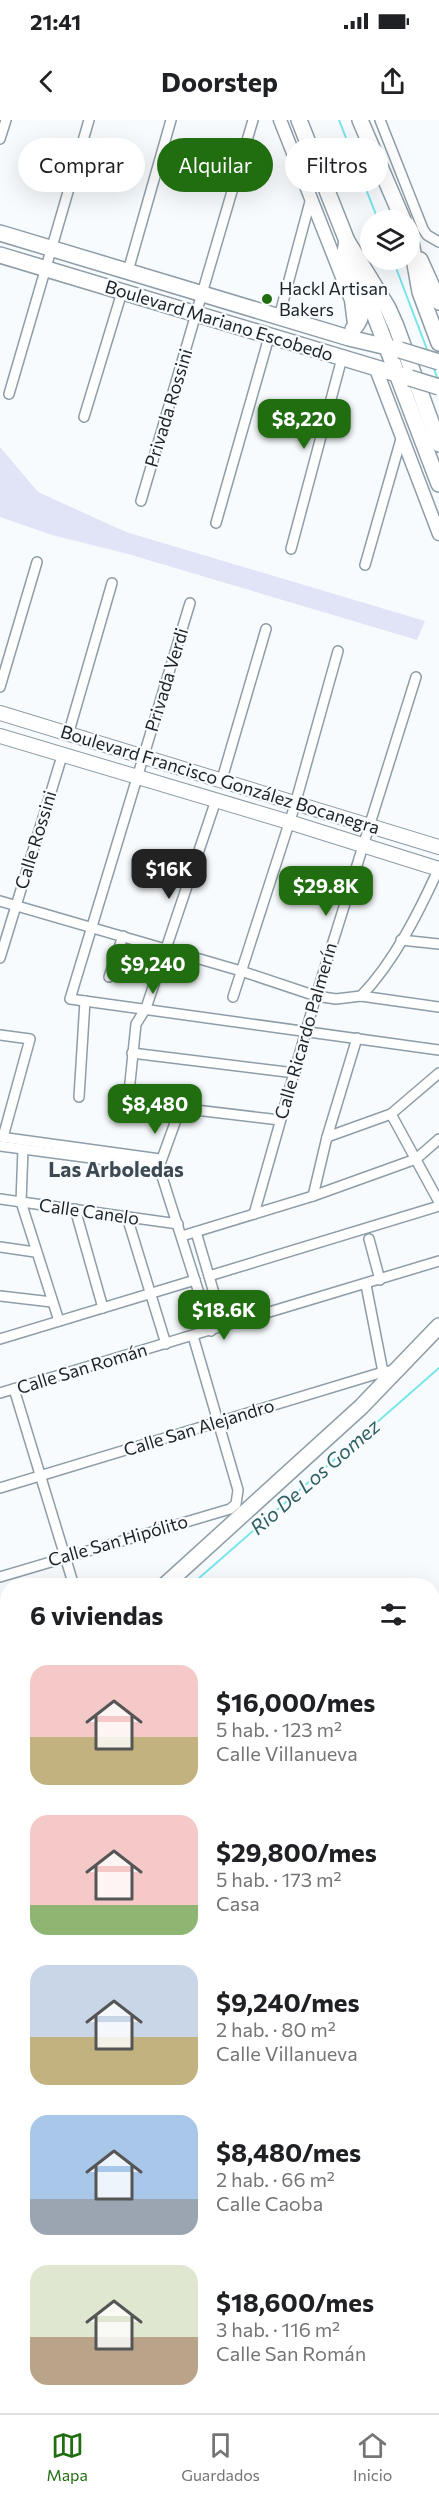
<!DOCTYPE html>
<html lang="es">
<head>
<meta charset="utf-8">
<style>
	:root { --surface:#fff; --page:#f2f2f2; --text:#202124; --muted:#757577; --line:#e0e0e0; --accent:#216e11 }
	body { margin:0; font-family:Commissioner,sans-serif; background:var(--page); color:var(--text); height:100vh; display:flex; flex-direction:column; font-size:22px; white-space:nowrap }
	* { box-sizing:border-box; margin:0 }
	p { font-size:20px; color:var(--muted) }
	.icon { flex:none; width:33px; height:33px; fill:none; stroke:currentColor; stroke-width:2; stroke-linecap:round; stroke-linejoin:round }
	.map { position:relative; flex:1; overflow:hidden }
	.drawer { position:absolute; left:0px; top:1458px; width:440px; height:836px; display:flex; flex-direction:column; background:var(--surface); border-radius:24px 24px 0 0; box-shadow:0 6px 24px #0002 }
	.drawer>* { flex:none }
	.hud { position:absolute; left:18px; top:18px; width:404px; height:54px; display:flex; gap:12px }
	.fabs { position:absolute; left:360px; top:90px; display:grid; gap:12px }
	.fabs a { display:grid; place-items:center; width:60px; height:60px; border-radius:50%; background:var(--surface); box-shadow:0 6px 24px #0002; font-size:30px }
	.price { position:absolute; translate:-50% -51px; padding:0 14px; border-radius:12px; background:var(--accent); color:#fff; font-size:20px; line-height:39px; filter:drop-shadow(0 2px 3px #0008) }
	.price::after { content:''; position:absolute; left:50%; top:36px; width:18px; height:14px; margin-left:-9px; background:inherit; clip-path:polygon(0 0,100% 0,50% 100%) }
	.price.on { background:#222; color:#fff }
	ul { padding:0; list-style:none }
	li { display:flex; align-items:center; gap:18px; height:150px; padding:0 30px }
	li span { display:grid; place-items:center; flex:none; width:168px; height:120px; border-radius:18px; color:#555 }
	li>.icon { margin-inline-start:auto }
	span .icon { width:72px; height:72px; fill:#fffc; stroke-width:1 }
	li b { font-size:26px }
	h2 { display:flex; justify-content:space-between; align-items:center; height:72px; padding:0 30px; font-size:26px }
	.chip { padding:0 21px; border-radius:27px; background:var(--surface); box-shadow:0 6px 24px #0002; font-size:21px; line-height:54px }
	.chip.on { background:var(--accent); color:#fff }
	.status { display:flex; justify-content:space-between; align-items:center; height:42px; padding:0 30px; background:var(--surface); direction:ltr }
	.status svg { height:16px; fill:currentColor }
	header { display:flex; justify-content:space-between; align-items:center; height:78px; padding:0 30px; background:var(--surface); font-size:27px; font-weight:700 }
	.menu { display:flex; justify-content:space-around; align-items:center; height:84px; border-top:2px solid var(--line); background:var(--surface); font-size:16px; color:var(--muted) }
	.menu a { display:grid; justify-items:center; gap:3px }
	.menu .on { color:var(--accent) }
	.map>svg:first-child { display:block }
	.green { fill:#e1e4f7 }
	.lines { fill:none; stroke-linecap:round; stroke-linejoin:round }
	.stream { stroke:#76e6eb; stroke-width:2 }
	.canal { stroke:#76e6eb; stroke-width:9 }
	.minor-casing { stroke:#8e9da7; stroke-width:12 }
	.tertiary-casing { stroke:#8e9da7; stroke-width:15 }
	.secondary-casing { stroke:#8e9da7; stroke-width:16 }
	.primary-casing { stroke:#8e9da7; stroke-width:18 }
	.minor { stroke:#fff; stroke-width:9 }
	.tertiary { stroke:#fff; stroke-width:12 }
	.secondary { stroke:#fff; stroke-width:14 }
	.primary { stroke:#fff; stroke-width:15 }
	.primary-bridge-casing { stroke:#8e9da7; stroke-width:18; stroke-linecap:butt }
	.primary-bridge { stroke:#fff; stroke-width:15 }
	.poi-dot { fill:#216e11; stroke:#f8fbfd; stroke-width:2 }
	.labels { text-anchor:middle; stroke-width:4.5; stroke-linejoin:round; paint-order:stroke }
	.poi-label { font-size:18px; fill:#1b2125; stroke:#f8fbfd; text-anchor:start }
	.street-label { font-size:18px; fill:#1b2125; stroke:#f8fbfd }
	.water-label { font-size:20px; font-style:italic; fill:#2f6062; stroke:#f8fbfd }
	.quarter-label { font-size:21px; font-weight:bold; fill:#3c4952; stroke:#f8fbfd }
</style>
</head>
<body>
<div class="status"><b>21:41</b><svg viewBox="0 0 49 12"><path d="M0 12V9h3v3zM5 12V6h3v6zM10 12V3h3v9zM15 12V0h3v12zM26 1h20v11H26zM47 4h2v5h-2z"/></svg></div>
<header><svg class="icon" aria-label="back" viewBox="0 0 24 24"><path d="M15 5l-7 7 7 7"/></svg>Doorstep<svg class="icon" aria-label="share" viewBox="0 0 24 24"><path d="M12 15V3M7 8l5-5 5 5M5 13v7h14v-7"/></svg></header>
<div class="map">
<svg width="439" height="2293" viewBox="0 0 439 2293">
	<rect width="100%" height="100%" fill="#f8fbfd"/>
	<path class="green" d="M0,327l38,45 88,40 299,89 -8,19 -289,-86 -76,-19 -52,-18z"/>
	<g class="lines">
		<g class="stream">
			<path d="M339,0l39,100"/>
			<path d="M393,140l35,92"/>
			<path d="M433,246l5,14"/>
			<path d="M190,1466l249,-218"/>
			<path d="M0,1951l8,-5"/>
		</g>
		<path class="canal" d="M432,1880l7,2"/>
		<g class="minor-casing">
			<g id="minor">
				<path d="M380,0l43,109 4,6 12,7"/>
				<path d="M0,19l6,-19"/>
				<path d="M128,151l43,-151"/>
				<path d="M279,197l32,-119"/>
				<path d="M9,274l80,-274"/>
				<path d="M84,297l38,-125"/>
				<path d="M141,381l112,-381"/>
				<path d="M216,403l53,-186"/>
				<path d="M291,429l51,-191"/>
				<path d="M365,445l36,-126"/>
				<path d="M190,483l-120,396 369,51"/>
				<path d="M0,567l37,-125"/>
				<path d="M68,615l44,-152"/>
				<path d="M222,659l44,-150"/>
				<path d="M216,680l-70,208 -10,16 -8,78 152,18"/>
				<path d="M0,781l241,70 75,25 20,3 25,-3 78,11"/>
				<path d="M401,820l38,4"/>
				<path d="M0,838l62,-202"/>
				<path d="M109,857l14,-41"/>
				<path d="M361,876c33,-34 58,-84 78,-128"/>
				<path d="M233,877l61,-189 44,-157"/>
				<path d="M0,915l30,4 -27,98"/>
				<path d="M132,933l163,20"/>
				<path d="M79,977l6,-96"/>
				<path d="M180,989l-21,58 52,164"/>
				<path d="M391,994l48,88"/>
				<path d="M0,1017l160,22"/>
				<path d="M327,1017l64,-23 48,-41"/>
				<path d="M0,1026l159,21"/>
				<path d="M23,1029l-2,53 38,119"/>
				<path d="M313,1076l14,-59 30,-99"/>
				<path d="M0,1079l178,25"/>
				<path d="M75,1089l28,99"/>
				<path d="M254,1094l62,-218 100,-319"/>
				<path d="M127,1097l39,127"/>
				<path d="M196,1112l28,95"/>
				<path d="M182,1116l131,-40 103,-37 23,-20"/>
				<path d="M369,1119l11,41"/>
				<path d="M0,1127l35,5"/>
				<path d="M209,1156l230,-70"/>
				<path d="M366,1165l17,87"/>
				<path d="M0,1176l52,6"/>
				<path d="M0,1219l195,-59"/>
				<path d="M14,1269l60,197"/>
				<path d="M0,1273l439,-132"/>
				<path d="M0,1368l383,-116 14,-2"/>
				<path d="M0,1457l230,-68 6,-5 2,-14 -45,-154"/>
				<path d="M0,1546l8,-2"/>
				<path d="M0,1634l8,-3"/>
				<path d="M0,1716l8,-2"/>
				<path d="M0,1791l8,16"/>
				<path d="M432,1905l7,1"/>
				<path d="M432,1954l7,1"/>
				<path d="M432,2005l7,2"/>
				<path d="M432,2127l7,1"/>
				<path d="M432,2189l7,2"/>
				<path d="M432,2249l7,1"/>
				<path d="M0,2291l4,2"/>
			</g>
		</g>
		<g class="tertiary-casing">
			<g id="tertiary">
				<path d="M280,0l71,180 3,24"/>
				<path d="M376,249l63,165"/>
				<path d="M0,1924l8,-7"/>
				<path d="M432,2061l7,1"/>
				<path d="M432,2073l7,2"/>
			</g>
		</g>
		<g class="secondary-casing">
			<g id="secondary">
				<path d="M0,593l439,134"/>
				<path d="M0,616l289,86 150,47"/>
				<path d="M432,1554l7,-15"/>
				<path d="M236,2293l1,-7"/>
				<path d="M255,2293l1,-7"/>
			</g>
		</g>
		<g class="primary-casing">
			<g id="primary">
				<path d="M299,0l48,121 41,67 8,18 43,118"/>
				<path d="M360,0l43,100"/>
				<path d="M0,113l349,105 51,12"/>
				<path d="M410,116l10,56 19,51"/>
				<path d="M347,121c-1,6 -3,12 -2,19 4,23 29,49 8,69"/>
				<path d="M0,135l410,123"/>
				<path d="M420,140l19,42"/>
				<path d="M357,149l82,215"/>
				<path d="M164,1466l197,-179 78,-81"/>
				<path d="M437,1591l-2,26 4,28"/>
				<path d="M0,1661l8,1"/>
				<path d="M0,1681l8,1"/>
				<path d="M432,1692h7"/>
				<path d="M432,1716l7,1"/>
				<path d="M432,1739l7,-3"/>
			</g>
		</g>
		<use href="#minor" class="minor"/>
		<use href="#tertiary" class="tertiary"/>
		<use href="#secondary" class="secondary"/>
		<use href="#primary" class="primary"/>
		<g class="primary-bridge-casing">
			<g id="primary-bridge">
				<path d="M400,230l39,12"/>
				<path d="M410,258l29,9"/>
			</g>
		</g>
		<use href="#primary-bridge" class="primary-bridge"/>
	</g>
	<circle class="poi-dot" cx="267" cy="179" r="6"/>
	<g class="labels">
		<g class="poi-label">
			<text x="279" y="175">Hackl Artisan<tspan x="279" dy="21">Bakers</tspan></text>
		</g>
		<g class="street-label">
			<text transform="translate(219 201) rotate(17)" y="6">Boulevard Mariano Escobedo</text>
			<text transform="translate(169 288) rotate(-73)" y="6">Privada Rossini</text>
			<text transform="translate(167 560) rotate(-73)" y="6">Privada Verdi</text>
			<text transform="translate(220 660) rotate(17)" y="6">Boulevard Francisco González Bocanegra</text>
			<text transform="translate(36 720) rotate(-73)" y="6">Calle Rossini</text>
			<text transform="translate(306 911) rotate(-74)" y="6">Calle Ricardo Palmerín</text>
			<text transform="translate(89 1092) rotate(8)" y="6">Calle Canelo</text>
			<text transform="translate(82 1249) rotate(-17)" y="6">Calle San Román</text>
			<text transform="translate(199 1308) rotate(-17)" y="6">Calle San Alejandro</text>
			<text transform="translate(118 1421) rotate(-16)" y="6">Calle San Hipólito</text>
		</g>
		<g class="water-label">
			<text transform="translate(315 1357) rotate(-41)" y="7">Rio De Los Gomez</text>
		</g>
		<g class="quarter-label">
			<text x="116" y="1057">Las Arboledas</text>
		</g>
	</g>
</svg>
<div class="fabs">
<a><svg class="icon" aria-label="layers" viewBox="0 0 24 24"><path d="M12 4l9 5-9 5-9-5zM3 14l9 5 9-5"/></svg></a>
</div>
<b class="price" style="left:304px;top:330px">$8,220</b>
<b class="price on" style="left:169px;top:780px">$16K</b>
<b class="price" style="left:326px;top:797px">$29.8K</b>
<b class="price" style="left:153px;top:875px">$9,240</b>
<b class="price" style="left:155px;top:1015px">$8,480</b>
<b class="price" style="left:224px;top:1221px">$18.6K</b>
<div class="hud">
<a class="chip">Comprar</a>
<a class="chip on">Alquilar</a>
<a class="chip">Filtros</a>
</div>
<section class="drawer">
<h2>6 viviendas<svg class="icon" aria-label="filters" viewBox="0 0 24 24"><path d="M4 7h16M4 17h16"/><circle cx="9" cy="7" r="2"/><circle cx="15" cy="17" r="2"/></svg></h2>
<ul>
<li><span style="background:linear-gradient(#f6c9c9 60%,#c2b280 0)"><svg class="icon" aria-label="home" viewBox="0 0 24 24"><path d="M3 11l9-7 9 7M6 9v11h12V9"/></svg></span><div><b>$16,000/mes</b><p>5 hab. · 123 m²</p><p>Calle Villanueva</p></div></li>
<li><span style="background:linear-gradient(#f6c9c9 75%,#8fb573 0)"><svg class="icon" aria-label="home" viewBox="0 0 24 24"><path d="M3 11l9-7 9 7M6 9v11h12V9"/></svg></span><div><b>$29,800/mes</b><p>5 hab. · 173 m²</p><p>Casa</p></div></li>
<li><span style="background:linear-gradient(#c9d6e8 60%,#c2b280 0)"><svg class="icon" aria-label="home" viewBox="0 0 24 24"><path d="M3 11l9-7 9 7M6 9v11h12V9"/></svg></span><div><b>$9,240/mes</b><p>2 hab. · 80 m²</p><p>Calle Villanueva</p></div></li>
<li><span style="background:linear-gradient(#a9c7e8 70%,#9aa5b1 0)"><svg class="icon" aria-label="home" viewBox="0 0 24 24"><path d="M3 11l9-7 9 7M6 9v11h12V9"/></svg></span><div><b>$8,480/mes</b><p>2 hab. · 66 m²</p><p>Calle Caoba</p></div></li>
<li><span style="background:linear-gradient(#dfe7d0 60%,#b9a48a 0)"><svg class="icon" aria-label="home" viewBox="0 0 24 24"><path d="M3 11l9-7 9 7M6 9v11h12V9"/></svg></span><div><b>$18,600/mes</b><p>3 hab. · 116 m²</p><p>Calle San Román</p></div></li>
</ul>
</section>
</div>
<nav class="menu">
<a class="on"><svg class="icon" aria-label="map" viewBox="0 0 24 24"><path d="M3 6l6-2 6 2 6-2v14l-6 2-6-2-6 2zM9 4v14M15 6v14"/></svg>Mapa</a>
<a><svg class="icon" aria-label="saved" viewBox="0 0 24 24"><path d="M7 4h10v16l-5-4-5 4z"/></svg>Guardados</a>
<a><svg class="icon" aria-label="home" viewBox="0 0 24 24"><path d="M3 11l9-7 9 7M6 9v11h12V9"/></svg>Inicio</a>
</nav>
</body>
</html>
